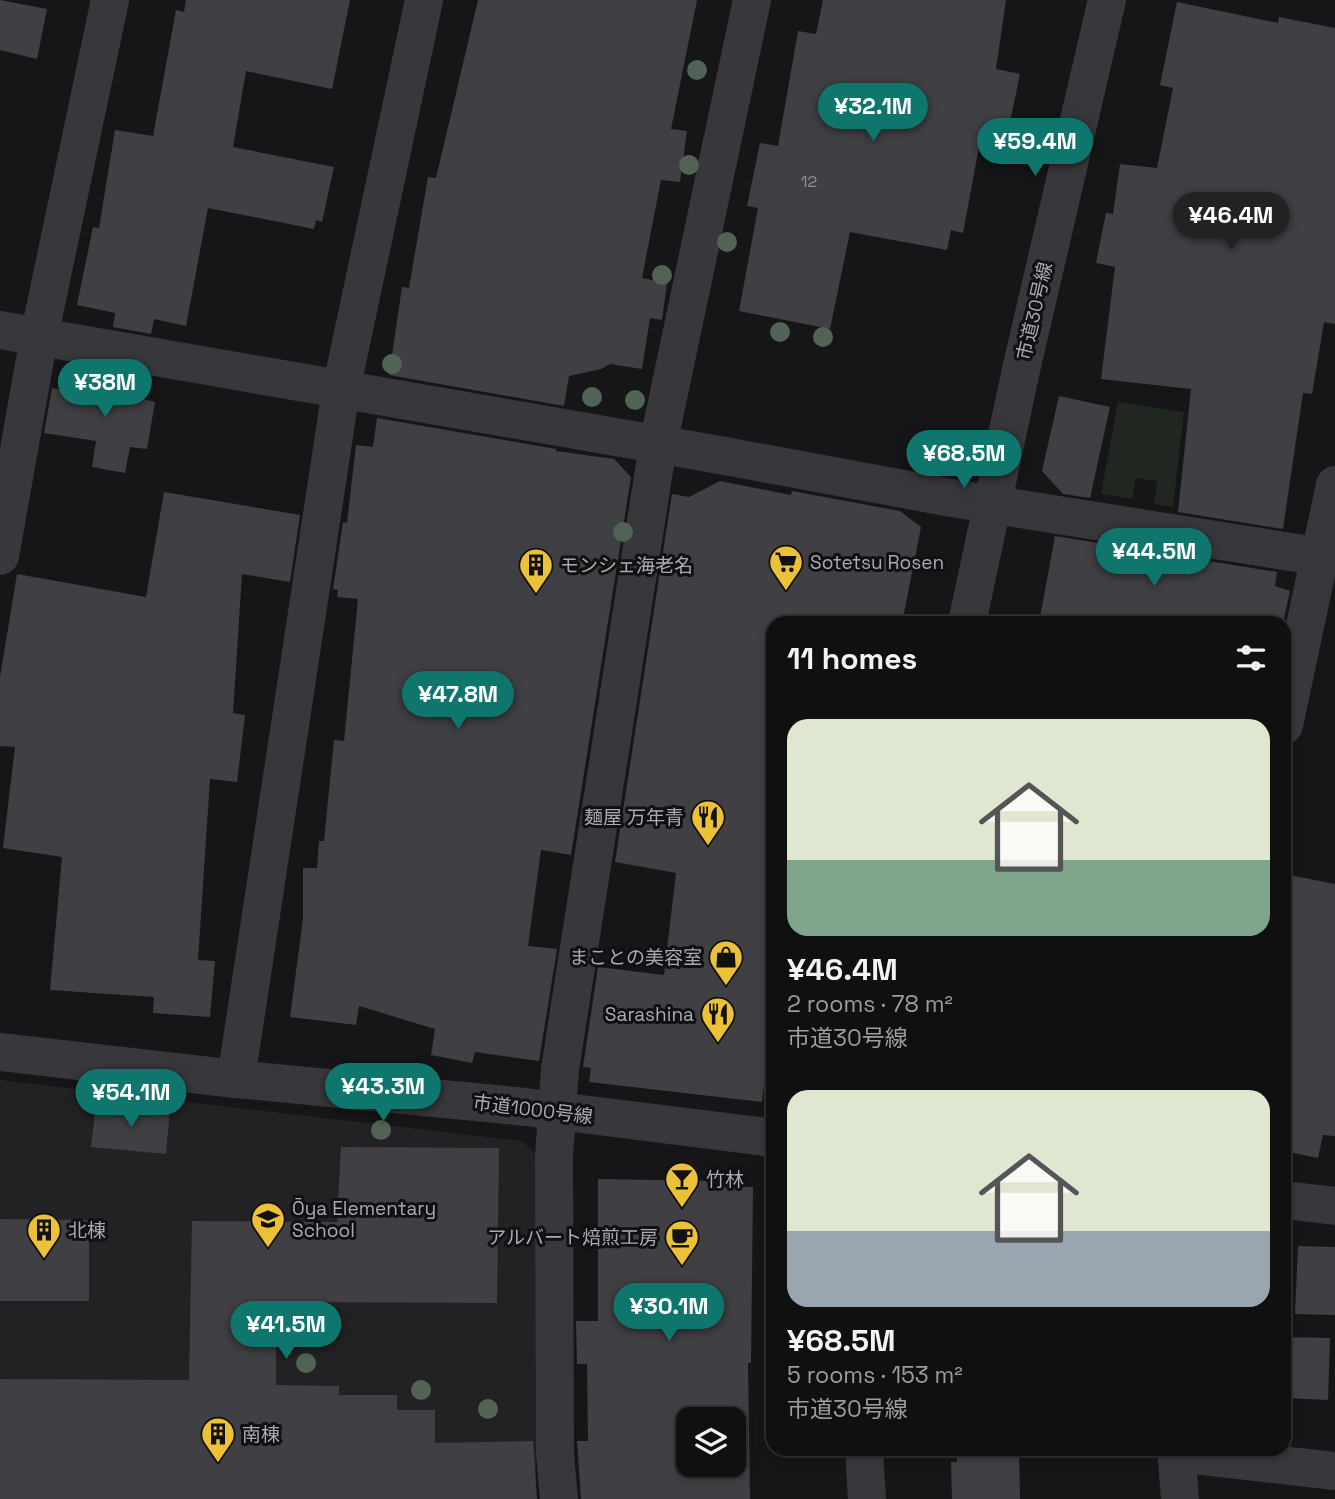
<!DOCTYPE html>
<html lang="en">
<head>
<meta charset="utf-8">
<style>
	:root { --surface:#101011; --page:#19191a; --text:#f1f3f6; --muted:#9c9d9f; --line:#303031; --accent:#0f766e }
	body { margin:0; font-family:"Space Grotesk","Noto Sans JP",sans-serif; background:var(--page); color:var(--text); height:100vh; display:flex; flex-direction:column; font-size:26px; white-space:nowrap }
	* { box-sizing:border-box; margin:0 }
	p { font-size:23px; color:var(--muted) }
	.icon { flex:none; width:38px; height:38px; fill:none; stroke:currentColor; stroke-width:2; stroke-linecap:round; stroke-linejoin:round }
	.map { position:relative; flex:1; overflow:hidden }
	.details { position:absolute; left:766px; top:616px; width:525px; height:840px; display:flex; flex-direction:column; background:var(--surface); border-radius:21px; box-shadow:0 4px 10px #0003,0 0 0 2px var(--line) }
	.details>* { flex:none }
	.buttons { position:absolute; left:676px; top:1407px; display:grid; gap:14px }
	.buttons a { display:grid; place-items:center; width:70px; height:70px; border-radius:14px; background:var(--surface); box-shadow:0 4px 10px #0003,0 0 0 2px var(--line); font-size:35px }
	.price { position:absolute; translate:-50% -60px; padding:0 16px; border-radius:24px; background:var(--accent); color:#fff; font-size:23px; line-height:46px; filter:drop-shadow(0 2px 4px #0008) }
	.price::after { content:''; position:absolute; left:50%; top:42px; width:21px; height:16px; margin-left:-10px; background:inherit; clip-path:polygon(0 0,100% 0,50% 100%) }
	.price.active { background:#222; color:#fff }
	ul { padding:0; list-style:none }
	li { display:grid; align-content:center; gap:14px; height:371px; padding:0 21px }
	li span { display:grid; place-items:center; height:217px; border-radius:21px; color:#555 }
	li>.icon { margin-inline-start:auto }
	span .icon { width:126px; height:126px; fill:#fffc; stroke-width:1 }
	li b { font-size:30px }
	h2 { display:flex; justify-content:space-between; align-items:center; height:84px; padding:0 21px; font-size:30px }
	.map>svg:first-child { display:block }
	.built { fill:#222224 }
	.green { fill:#202721 }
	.building { fill:#404044; fill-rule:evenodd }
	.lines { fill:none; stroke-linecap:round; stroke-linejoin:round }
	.minor { stroke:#37373c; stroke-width:38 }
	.tree { fill:#506354 }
	.labels { text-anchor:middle; stroke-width:6; stroke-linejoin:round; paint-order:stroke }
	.number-label { font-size:16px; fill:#8e909a }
	.street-label { font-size:19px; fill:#a8abb7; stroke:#111112 }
	.poi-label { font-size:19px; fill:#a8abb7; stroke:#111112; text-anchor:start }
</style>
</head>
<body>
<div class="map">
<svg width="1335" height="1499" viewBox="0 0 1335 1499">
	<rect width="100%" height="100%" fill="#161517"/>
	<path class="built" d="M0,1080l522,61 14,14v344h-536z"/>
	<path class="green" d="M1118,402l66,10 -11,95 -19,-3 3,-23 -21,-3 -4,21 -31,-5z"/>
	<g class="building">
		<path d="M0,0l47,9 -10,50 -37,-9z"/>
		<path d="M186,0h164l-18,89 -86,-18 -13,76 101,20 -12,55 -6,-2 -2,9 -106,-21 -22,118 -32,-7 -3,15 -38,-7 2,-14 -38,-8 16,-78 6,1 16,-98 38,6 23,-126 8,2z"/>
		<path d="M478,0h219l-26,129 16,2 -7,51 -19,-2 -19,98 25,5 -5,37 -12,-2 -8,51 -32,-5 -9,5 -32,7 -5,30 -175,-31 13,-88 7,1 19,-111 8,1z"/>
		<path d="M823,0h183l-10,69 24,5 -14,67 -25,-5 -18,97 -12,-3 -4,20 -97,-18 -20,97 -91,-18 19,-103 -11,-2 13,-63 18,3 20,-115 18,3z"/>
		<path d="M1177,2l101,21 1,-6 56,11v296l-11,-2 -12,72 -9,-1 -20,136 -105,-17 13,-123 -90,-10 14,-112 -19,-4 10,-50 7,1 7,-50 37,4 16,-80 -13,-3z"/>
		<path d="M106,371l37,6 -4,21 16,4 -8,47 -17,-2 -5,26 -33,-6 4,-26 -52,-8 8,-45 51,8z"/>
		<path d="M1059,396l51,11 -20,91 -27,-4 -21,-23z"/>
		<path d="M377,418l179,31v2l58,8 17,18 -60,378 -30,-5 -13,96 29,3 -18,112 -64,-9 -3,11 -41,-8 4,-26 -76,-23 -3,19 -66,-8 13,-98v-51h14l2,-27h5l10,-101 10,1 14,-142 -21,-2 1,-7 -5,-1 10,-67 4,1 9,-78 17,2z"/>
		<path d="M720,481l71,14 1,-4 108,20 21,16 -19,96h-128v381l-12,98 -173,-20 2,-14 -8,-1 15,-100 66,8 12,-102 -61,-11 57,-368 17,3z"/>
		<path d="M164,492l136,23 -10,67 -48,-8 -9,139 12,2 -8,67 -27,-3 -12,181 17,1 -5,56 -57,-4 1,-16 -104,-7 12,-133 -59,-9 12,-101 -15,-1v-69l17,-103 129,23z"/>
		<path d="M1055,536l222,36 -2,14 15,5 -7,32h-244z"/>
		<path d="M1284,874l51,10v252l-12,-1 -5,23 -34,-7z"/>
		<path d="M96,1103l74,7 -4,44 -75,-7z"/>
		<path d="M341,1147l158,1 -2,155 -221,-1v83l63,1v9h58v15h38v33l98,-2 4,58h-537v-120l189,1 3,-159 145,1z"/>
		<path d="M598,1179l115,2 1,6h39l-2,176h-3l2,136h-169l-4,-58h11l-1,-77h-10l-1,-43h22zM688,1419h45v46h-45z"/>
		<path d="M0,1219l89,1v81h-89z"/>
		<path d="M1298,1246l37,1v68l-40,-1z"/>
		<path d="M1284,1337l46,1 -2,62 -44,-2z"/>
		<path d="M956,1449h63l1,50h-68l-1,-37h6z"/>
	</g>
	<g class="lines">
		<g class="minor">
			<path d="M0,330l725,126 227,42 383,61"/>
			<path d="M0,556l39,-219 71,-337"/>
			<path d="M967,623l54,-253 86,-370"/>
			<path d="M1284,725l51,-240"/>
			<path d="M0,1052l236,27 290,28 248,31"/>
			<path d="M236,1079l105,-689 83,-390"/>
			<path d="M1284,1200l51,6"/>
			<path d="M864,1449l3,50"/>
			<path d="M1176,1449l4,50"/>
			<path d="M1176,1453l159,18"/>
			<path d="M559,1499l-4,-45 -1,-298 6,-87 98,-624 94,-445"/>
		</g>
	</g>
	<g class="tree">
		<circle cx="697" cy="70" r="10"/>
		<circle cx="689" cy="165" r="10"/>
		<circle cx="727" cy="242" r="10"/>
		<circle cx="662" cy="275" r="10"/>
		<circle cx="780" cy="332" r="10"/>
		<circle cx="823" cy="337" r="10"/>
		<circle cx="392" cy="364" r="10"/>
		<circle cx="592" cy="397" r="10"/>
		<circle cx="635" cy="400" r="10"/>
		<circle cx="623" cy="532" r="10"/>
		<circle cx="381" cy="1130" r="10"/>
		<circle cx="306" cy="1363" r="10"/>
		<circle cx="421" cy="1390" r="10"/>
		<circle cx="488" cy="1409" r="10"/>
	</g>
	<defs>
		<g id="supermarket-pin" transform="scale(1.75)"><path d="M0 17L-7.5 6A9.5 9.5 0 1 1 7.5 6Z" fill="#edc137" stroke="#111112"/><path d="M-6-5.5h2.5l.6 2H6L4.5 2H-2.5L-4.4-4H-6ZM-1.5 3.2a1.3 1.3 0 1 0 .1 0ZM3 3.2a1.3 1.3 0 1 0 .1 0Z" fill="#111"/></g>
		<g id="building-pin" transform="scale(1.75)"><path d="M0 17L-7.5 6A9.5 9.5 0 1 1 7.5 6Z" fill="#edc137" stroke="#111112"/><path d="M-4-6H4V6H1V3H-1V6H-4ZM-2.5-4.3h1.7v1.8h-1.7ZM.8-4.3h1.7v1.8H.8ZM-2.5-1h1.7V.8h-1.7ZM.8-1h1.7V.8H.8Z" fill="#111"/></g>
		<g id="restaurant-pin" transform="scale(1.75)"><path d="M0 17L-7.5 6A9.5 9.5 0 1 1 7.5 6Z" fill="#edc137" stroke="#111112"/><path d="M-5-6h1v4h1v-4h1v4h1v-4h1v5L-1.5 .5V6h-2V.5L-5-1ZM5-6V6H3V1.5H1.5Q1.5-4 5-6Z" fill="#111"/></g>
		<g id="shop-pin" transform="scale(1.75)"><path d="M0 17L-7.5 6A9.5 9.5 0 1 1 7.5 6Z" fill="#edc137" stroke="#111112"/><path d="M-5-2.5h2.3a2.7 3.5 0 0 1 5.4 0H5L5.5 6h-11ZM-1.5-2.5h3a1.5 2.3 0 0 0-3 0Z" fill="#111"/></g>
		<g id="bar-pin" transform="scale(1.75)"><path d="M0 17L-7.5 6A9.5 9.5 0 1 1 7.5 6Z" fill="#edc137" stroke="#111112"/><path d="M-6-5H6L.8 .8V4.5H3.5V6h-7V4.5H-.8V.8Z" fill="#111"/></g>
		<g id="school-pin" transform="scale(1.75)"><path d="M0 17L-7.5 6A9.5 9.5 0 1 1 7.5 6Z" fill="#edc137" stroke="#111112"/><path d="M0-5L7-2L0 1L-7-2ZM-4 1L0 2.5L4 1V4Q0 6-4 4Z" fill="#111"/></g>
		<g id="cafe-pin" transform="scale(1.75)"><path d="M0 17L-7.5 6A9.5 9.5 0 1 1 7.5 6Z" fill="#edc137" stroke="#111112"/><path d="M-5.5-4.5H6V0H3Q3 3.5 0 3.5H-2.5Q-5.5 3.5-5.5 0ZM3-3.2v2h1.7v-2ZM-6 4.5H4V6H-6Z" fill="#111"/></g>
	</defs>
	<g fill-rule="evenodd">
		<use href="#supermarket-pin" x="786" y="562"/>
		<use href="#building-pin" x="536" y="565"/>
		<use href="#restaurant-pin" x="708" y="817"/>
		<use href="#shop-pin" x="726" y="957"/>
		<use href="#restaurant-pin" x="718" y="1014"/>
		<use href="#bar-pin" x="682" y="1179"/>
		<use href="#school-pin" x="268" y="1219"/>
		<use href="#building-pin" x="44" y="1230"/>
		<use href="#cafe-pin" x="682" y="1237"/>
		<use href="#building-pin" x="218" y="1434"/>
	</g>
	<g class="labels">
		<g class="number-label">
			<text x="809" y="187">12</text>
		</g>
		<g class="street-label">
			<text transform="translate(1034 311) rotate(-77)" y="7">市道30号線</text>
			<text transform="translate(533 1109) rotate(7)" y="7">市道1000号線</text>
		</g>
		<g class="poi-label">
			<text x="810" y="569">Sotetsu Rosen</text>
			<text x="560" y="572">モンシェ海老名</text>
			<text x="684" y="824" text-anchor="end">麺屋 万年青</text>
			<text x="702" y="964" text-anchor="end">まことの美容室</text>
			<text x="694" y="1021" text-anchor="end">Sarashina</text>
			<text x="706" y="1186">竹林</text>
			<text x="292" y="1215">Ōya Elementary<tspan x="292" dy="22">School</tspan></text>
			<text x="68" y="1237">北棟</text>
			<text x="658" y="1244" text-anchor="end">アルバート焙煎工房</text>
			<text x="242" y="1441">南棟</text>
		</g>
	</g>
</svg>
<div class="buttons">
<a><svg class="icon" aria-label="layers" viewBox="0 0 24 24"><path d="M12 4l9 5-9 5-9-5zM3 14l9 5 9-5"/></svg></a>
</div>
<b class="price" style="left:873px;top:143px">¥32.1M</b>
<b class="price" style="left:1035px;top:178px">¥59.4M</b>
<b class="price active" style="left:1231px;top:252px">¥46.4M</b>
<b class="price" style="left:105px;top:419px">¥38M</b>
<b class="price" style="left:964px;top:490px">¥68.5M</b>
<b class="price" style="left:1154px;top:588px">¥44.5M</b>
<b class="price" style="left:458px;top:731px">¥47.8M</b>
<b class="price" style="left:383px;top:1123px">¥43.3M</b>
<b class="price" style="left:131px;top:1129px">¥54.1M</b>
<b class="price" style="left:669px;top:1343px">¥30.1M</b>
<b class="price" style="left:286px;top:1361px">¥41.5M</b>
<section class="details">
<h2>11 homes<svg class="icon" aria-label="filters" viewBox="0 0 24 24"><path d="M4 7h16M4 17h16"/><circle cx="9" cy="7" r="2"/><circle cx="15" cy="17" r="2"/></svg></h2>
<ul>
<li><span style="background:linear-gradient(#dfe7d0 65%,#7fa58c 0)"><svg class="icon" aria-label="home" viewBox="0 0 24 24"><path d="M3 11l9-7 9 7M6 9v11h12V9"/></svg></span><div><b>¥46.4M</b><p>2 rooms · 78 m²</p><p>市道30号線</p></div></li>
<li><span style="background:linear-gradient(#dfe7d0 65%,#9aa5b1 0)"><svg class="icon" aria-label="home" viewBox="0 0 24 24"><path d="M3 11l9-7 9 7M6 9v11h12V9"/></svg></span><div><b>¥68.5M</b><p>5 rooms · 153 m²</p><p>市道30号線</p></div></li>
</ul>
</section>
</div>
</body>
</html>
